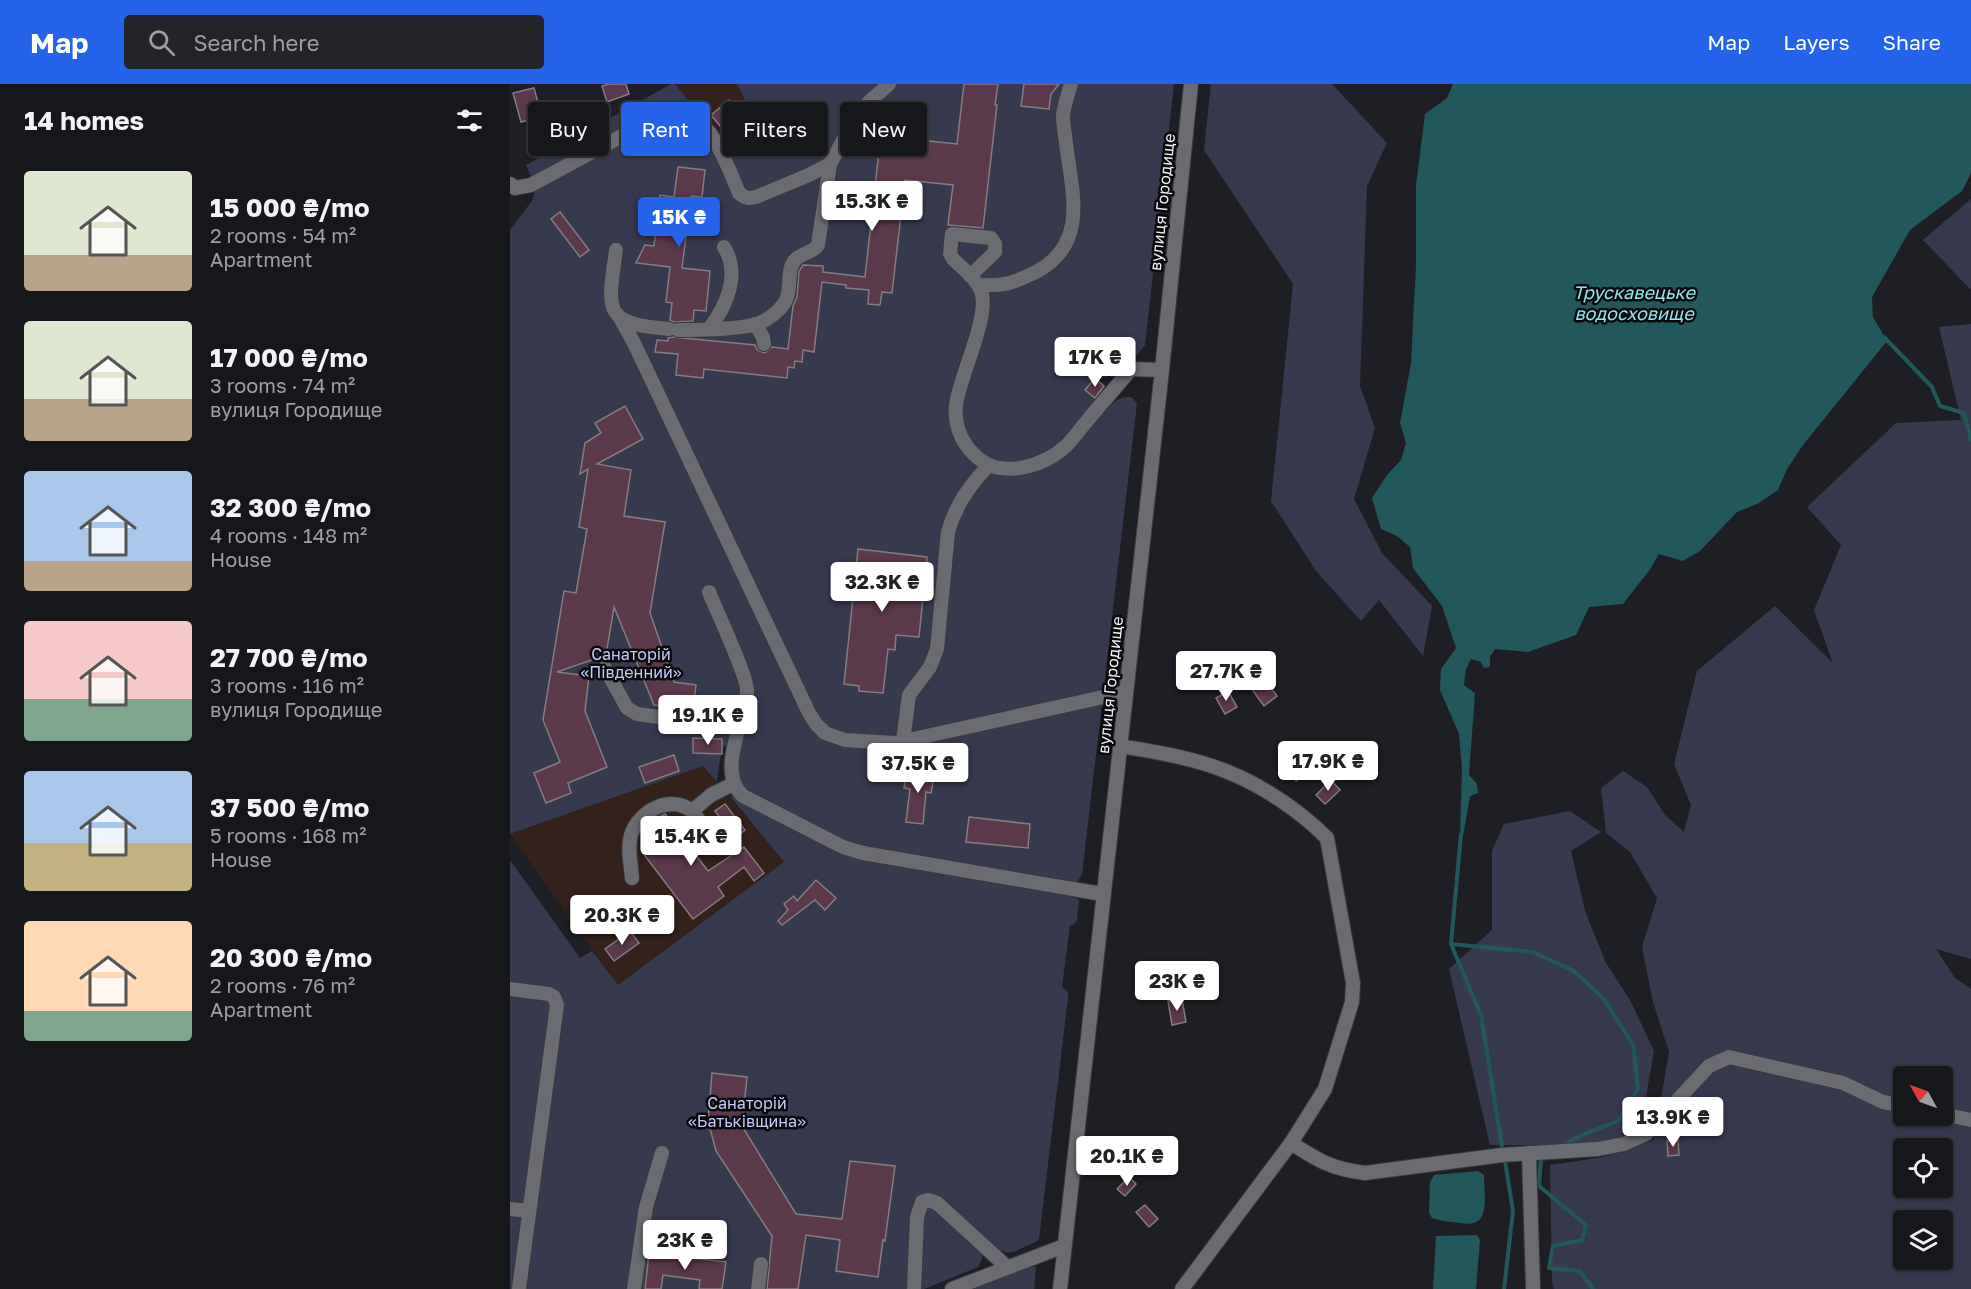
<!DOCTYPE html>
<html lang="en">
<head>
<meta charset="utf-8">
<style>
	:root { --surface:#16171b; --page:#232428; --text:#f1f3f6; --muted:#9e9fa3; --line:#35363a; --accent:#2563eb }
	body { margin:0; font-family:"Golos Text",sans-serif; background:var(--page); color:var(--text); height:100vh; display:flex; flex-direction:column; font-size:22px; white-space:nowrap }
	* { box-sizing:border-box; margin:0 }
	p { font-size:20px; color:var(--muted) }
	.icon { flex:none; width:33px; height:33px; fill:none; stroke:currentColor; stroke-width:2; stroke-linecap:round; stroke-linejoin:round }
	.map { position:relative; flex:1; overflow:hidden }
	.sheet { display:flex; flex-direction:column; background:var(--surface); width:510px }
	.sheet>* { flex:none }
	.guide { position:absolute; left:18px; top:18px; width:570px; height:54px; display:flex; gap:12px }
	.needle { width:39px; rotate:310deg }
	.tools { position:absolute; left:1383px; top:982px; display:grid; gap:12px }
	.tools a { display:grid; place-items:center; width:60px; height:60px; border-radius:6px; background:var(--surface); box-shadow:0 2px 4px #0004,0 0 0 2px var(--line); font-size:30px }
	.price { position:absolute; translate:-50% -51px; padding:0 14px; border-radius:6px; background:#fff; color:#222; font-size:20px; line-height:39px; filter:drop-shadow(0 2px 3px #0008) }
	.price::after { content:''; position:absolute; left:50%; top:36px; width:18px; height:14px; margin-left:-9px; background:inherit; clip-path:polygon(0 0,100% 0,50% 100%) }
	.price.current { background:var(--accent); color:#fff }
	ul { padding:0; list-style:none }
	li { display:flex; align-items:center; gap:18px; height:150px; padding:0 24px }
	li span { display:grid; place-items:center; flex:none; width:168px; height:120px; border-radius:6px; color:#555 }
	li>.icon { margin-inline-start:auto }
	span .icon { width:72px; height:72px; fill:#fffc; stroke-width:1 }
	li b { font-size:26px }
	h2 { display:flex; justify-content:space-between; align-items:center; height:72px; padding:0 24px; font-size:26px }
	.pill { padding:0 21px; border-radius:6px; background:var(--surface); box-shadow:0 2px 4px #0004,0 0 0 2px var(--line); font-size:21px; line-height:54px }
	.pill.current { background:var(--accent); color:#fff }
	header { display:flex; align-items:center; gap:36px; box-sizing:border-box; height:84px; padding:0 30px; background:var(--accent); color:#fff }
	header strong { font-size:28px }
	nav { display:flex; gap:33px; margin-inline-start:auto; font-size:21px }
	.search { width:420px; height:54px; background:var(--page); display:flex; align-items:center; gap:15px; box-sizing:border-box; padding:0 21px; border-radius:6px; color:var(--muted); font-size:22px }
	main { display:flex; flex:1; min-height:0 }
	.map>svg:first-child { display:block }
	.industrial { fill:#34211c }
	.green { fill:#373a4f; fill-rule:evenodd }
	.water { fill:#21585c }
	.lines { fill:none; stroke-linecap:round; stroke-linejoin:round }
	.stream { stroke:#21585c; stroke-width:4 }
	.building { fill:#5c384b; stroke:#837c7f; stroke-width:1.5 }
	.minor-casing { stroke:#3a3b3f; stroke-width:16 }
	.minor { stroke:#6b6c72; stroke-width:14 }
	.labels { text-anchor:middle; stroke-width:5; stroke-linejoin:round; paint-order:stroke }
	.street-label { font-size:16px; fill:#edeef1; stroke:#09090b }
	.park-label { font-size:16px; fill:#c3c9fb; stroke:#09090b }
	.water-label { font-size:18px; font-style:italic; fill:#8ee9ef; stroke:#09090b }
</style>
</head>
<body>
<header>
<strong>Map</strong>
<div class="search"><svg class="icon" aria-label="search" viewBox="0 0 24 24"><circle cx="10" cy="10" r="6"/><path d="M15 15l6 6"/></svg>Search here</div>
<nav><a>Map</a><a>Layers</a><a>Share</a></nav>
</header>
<main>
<section class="sheet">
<h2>14 homes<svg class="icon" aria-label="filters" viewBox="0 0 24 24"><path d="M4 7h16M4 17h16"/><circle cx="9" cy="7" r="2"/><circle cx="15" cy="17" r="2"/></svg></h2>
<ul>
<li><span style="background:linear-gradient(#dfe7d0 70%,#b9a48a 0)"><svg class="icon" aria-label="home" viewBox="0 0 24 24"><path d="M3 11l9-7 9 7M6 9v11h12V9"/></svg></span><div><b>15 000 ₴/mo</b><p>2 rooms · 54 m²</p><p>Apartment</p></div></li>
<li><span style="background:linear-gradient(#dfe7d0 65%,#b9a48a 0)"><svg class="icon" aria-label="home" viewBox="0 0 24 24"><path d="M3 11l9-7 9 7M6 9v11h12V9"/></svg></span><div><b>17 000 ₴/mo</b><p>3 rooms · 74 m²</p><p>вулиця Городище</p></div></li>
<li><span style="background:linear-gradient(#a9c7e8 75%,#b9a48a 0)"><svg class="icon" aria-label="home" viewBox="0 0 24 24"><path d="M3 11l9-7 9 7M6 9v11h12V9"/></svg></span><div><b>32 300 ₴/mo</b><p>4 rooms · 148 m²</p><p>House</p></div></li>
<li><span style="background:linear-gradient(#f6c9c9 65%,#7fa58c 0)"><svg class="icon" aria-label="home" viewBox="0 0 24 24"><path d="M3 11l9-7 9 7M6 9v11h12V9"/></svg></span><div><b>27 700 ₴/mo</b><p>3 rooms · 116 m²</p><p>вулиця Городище</p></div></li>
<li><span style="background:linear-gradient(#a9c7e8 60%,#c2b280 0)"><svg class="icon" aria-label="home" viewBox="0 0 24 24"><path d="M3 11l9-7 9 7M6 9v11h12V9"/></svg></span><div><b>37 500 ₴/mo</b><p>5 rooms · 168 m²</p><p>House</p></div></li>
<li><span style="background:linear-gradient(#ffd9b3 75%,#7fa58c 0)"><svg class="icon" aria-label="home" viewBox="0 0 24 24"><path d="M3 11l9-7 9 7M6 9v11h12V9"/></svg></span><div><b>20 300 ₴/mo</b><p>2 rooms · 76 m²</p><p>Apartment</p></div></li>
</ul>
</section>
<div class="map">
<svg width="1461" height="1205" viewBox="0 0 1461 1205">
	<rect width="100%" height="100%" fill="#1e1f24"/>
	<g class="industrial">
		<path d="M165,0h122l-74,61z"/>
		<path d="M193,682l81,96 -166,124 -108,-152z"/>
	</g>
	<g class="green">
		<path d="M161,0h4l48,61 32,-26 -18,-35h437l-29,261 -26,33 -11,-2 -10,5 7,6 -3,3 4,3 -7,8 5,12c8,-9 13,-17 27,-16l6,6 -33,283 -8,6 6,11 -20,171 -4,7 -4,2 -209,-36 -18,-6 -94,-46c-20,-15 -16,-26 -13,-48l-18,-1 -5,36 -14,-16 -193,68v-604l22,-29 4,-14 -10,-22z"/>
		<path d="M701,0h121l55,59 -20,43 -7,200 15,42 -21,71 28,54 50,53 -9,50 -44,-56 -18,21 -45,-50 -45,-70 22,-217 -89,-134z"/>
		<path d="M1461,115v91l-48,-50z"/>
		<path d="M1461,240v635l-35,-10 19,29 16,11v300h-417l-2,-8 -2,-116 54,-8 50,-17 15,-88 -16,-50 -11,-55 15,-49 -27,-46 -24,-19 -5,-45 22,-17 24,16 18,28 19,17 7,-27 -17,-41 23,-93 78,-65 58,57 -19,-53 27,-65 -34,-38 89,-84 65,-3 -22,-93zM1394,993h38v39h-38zM1394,1065h38v39h-38zM1394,1137h38v39h-38z"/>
		<path d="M219,711l102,53 219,44 26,6 3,2 -2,21 -4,4h-3l-8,62 6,5v6l-29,241 -2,2 -23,11 -7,1 -10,-4 -15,4v6l-4,8 -54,22h-414v-429l70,98 12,-7 26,34 166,-123z"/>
		<path d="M1060,727l31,21 -30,19 14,60 21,52 24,37 24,51 -10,57 -27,37h-127l-41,-176 43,-39v-79l12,-27z"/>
		<path d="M517,1182l9,1 -2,22h-65z"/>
	</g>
	<g class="water">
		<path d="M943,0h518v89l-9,18 -52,39 -38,67 1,20 14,24 -84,104 -16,24 -9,21 -19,13 -22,9 -37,39 -17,10 -24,-7 -8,14 -28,36 -34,3 -13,28 -48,17 -33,-3 -5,8v10l-6,1 -3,-6 -10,-3 -5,10 -2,16 11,8 -6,82 8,9 1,9 -8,3 -7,40 -3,2 2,-69 -3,-35 -19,-44 1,-21 15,-21 -14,-42 -29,-38 -3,-21 -13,-11 -16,-7 -9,-31 15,-23 14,-15 5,-17 -6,-20 11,-60 5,-98v-80l9,-71 22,-16z"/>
		<path d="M968,1087l6,4c0,22 8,54 -23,48 -10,-1 -20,-2 -29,-5l-3,-5 1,-31 4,-7z"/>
		<path d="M967,1151l3,5 -4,49h-43l3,-53z"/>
	</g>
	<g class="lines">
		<g class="stream">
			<path d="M1374,253l48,50 8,19 24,7 7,27"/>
			<path d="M951,750l-10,110 30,71 21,131"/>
			<path d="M941,860l82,8 41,19 30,28 29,46 5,44 -20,32 -36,14 -21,11"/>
			<path d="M1032,1073l-1,1 -2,28 47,39 -4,15 -29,6 -4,22 31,3 13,18"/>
			<path d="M994,1205l9,-78 -8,-50"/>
		</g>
	</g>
	<g class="building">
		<path d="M99,0h17l3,10 -22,8 -5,-16z"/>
		<path d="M454,0h34l-3,21h2l-14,123 -35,-3 5,-40 -48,-5 -13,113 -10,-1 -2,13 -12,-1 1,-14 -23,-2v-3l-24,-3 -8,70 -11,-2 -1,12 -7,-1 -1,7 -6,-1 -1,11 -83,-9 -1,9 -27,-3 2,-21 -23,-2 2,-12 11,1v-3l5,-1 82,8 2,5 8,3 7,-6 16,2 5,-43 4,-9 2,-26 4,-6 20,1v6l42,5 19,-171 29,3 -4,30 48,5z"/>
		<path d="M514,0h35l-8,10 -2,15 -28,-3z"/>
		<path d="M24,4l8,29 -21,5 -8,-29z"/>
		<path d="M219,16l9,10 -18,16 -9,-11z"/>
		<path d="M168,83l27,3 -3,27 -11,-1 -9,72 28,3 -4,40 -12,-1 -1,11 -19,1 -4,-2 2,-17 -6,-1 4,-35 -34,-4 9,-18 9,1 6,-51 14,2z"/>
		<path d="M50,128l29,38 -9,7 -29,-38z"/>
		<path d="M585,294l9,8 -9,12 -10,-8z"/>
		<path d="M115,322l18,33 -46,25 34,6 -7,46 41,6 -15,91 24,69 22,3 -3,24 -39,-4 -40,-98 -8,48 -49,17 32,4 -4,35 22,56 -39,16 3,10 -25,10 -12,-30 26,-11 -17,-42 21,-129 12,2 11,-64 -8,-2 9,-58 -8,5 5,-31 16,-10 -6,-10z"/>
		<path d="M348,465l69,8 -8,80 -23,-2 -1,15 -7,-1 -5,44 -24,-2v-5l-15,-2z"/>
		<path d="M754,594l13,18 -13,10 -13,-18z"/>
		<path d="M718,607l9,16 -12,7 -9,-16z"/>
		<path d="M183,654l29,1v15l-29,-1z"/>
		<path d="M821,665l17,24 -10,7 -17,-24z"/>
		<path d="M795,666l12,16 -21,15 -11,-16z"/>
		<path d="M164,671l5,16 -34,12 -6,-16z"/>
		<path d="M407,686l14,2v3l3,1 -3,17 -5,-1 -3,32 -17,-2 4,-33 -6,-1 3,-16 9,1z"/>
		<path d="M821,696l9,10 -15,14 -9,-9z"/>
		<path d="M215,720l20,26 -10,8 -20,-27z"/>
		<path d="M155,730l43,57 36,-24 20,26 -10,8 -10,-14 -26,20 6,9 -31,23 -51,-67 11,-8 -10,-14 10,-10z"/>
		<path d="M459,733l61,7 -2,24 -62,-6z"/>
		<path d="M306,796l20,18 -11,12 -10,-10 -33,25 -4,-4 10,-11 -4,-6 10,-8 3,5z"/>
		<path d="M120,847l9,12 -25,18 -9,-12z"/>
		<path d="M672,915l4,23 -14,3 -4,-24z"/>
		<path d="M202,989l35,4 -5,49 54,88 46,5 8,-58 45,5 -10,75 -2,-1 -5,37 -42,-6 4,-31 -34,-5 -8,54h-31l5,-53 -56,-85 -8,-30z"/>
		<path d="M1168,1056l1,15 -11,1 -1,-15z"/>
		<path d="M619,1093l7,7 -11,12 -8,-7z"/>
		<path d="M635,1121l13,14 -9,8 -13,-15z"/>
		<path d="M139,1169l77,9 -4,27h-23l1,-9 -37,-5 -2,14h-16z"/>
	</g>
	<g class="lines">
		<g class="minor-casing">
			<g id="minor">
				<path d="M0,100l5,4 16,-3 137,-74c39,-7 59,54 71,82 6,5 9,6 17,4l53,-22 21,-11"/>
				<path d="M106,166c-8,59 -15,74 53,79"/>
				<path d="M460,192l25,-24v-8l-4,-6 -39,-4 -2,20 3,5c10,10 26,22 29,35 6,27 -22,81 -26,111 -2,21 6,39 22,53 25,21 66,8 88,-12 7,-7 14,-17 21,-25 14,-17 29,-34 44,-52l31,1"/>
				<path d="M468,201c27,1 33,-1 58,-13 53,-28 36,-79 30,-129 -1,-8 -3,-19 -3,-27 1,-11 5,-22 8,-32"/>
				<path d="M110,234l14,25 175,370 7,11 9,9 20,7 50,3 231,-51"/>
				<path d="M245,240l8,13 1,7"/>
				<path d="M199,245c17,-22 32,-55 15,-82"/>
				<path d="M168,246c19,0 61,-1 79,-6 11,-4 24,-14 29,-24 6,-12 0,-30 9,-40 7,-8 17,-6 23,-15l12,-81 25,-45 14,-17 20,-18"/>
				<path d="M199,508c7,17 39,86 38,99 -2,31 -31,80 -4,105l100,51 20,6 239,41"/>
				<path d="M95,584l22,40 10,6 102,14"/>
				<path d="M393,657l6,-46 21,-28 7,-18 11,-117c8,-28 22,-47 41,-67"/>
				<path d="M610,662c36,6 74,12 108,26 35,14 72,39 99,66l26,145 -1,19 -27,87 -34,54 -109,146"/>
				<path d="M210,764l-28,-37 19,-16 22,-11"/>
				<path d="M122,794c-1,-14 -5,-29 -1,-43 8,-24 39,-41 61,-24"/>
				<path d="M0,905l39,5 5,3 3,8 -38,284"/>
				<path d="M1432,1030l29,6"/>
				<path d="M781,1059c28,18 41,26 74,30l137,-18 96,-6 26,-5 22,-10 63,-68 20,-9 114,26 40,19 21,4"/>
				<path d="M1019,1069l4,136"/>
				<path d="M0,1125l19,2"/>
				<path d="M124,1205l12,-82 16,-54"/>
				<path d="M248,1205l3,-25"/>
				<path d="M404,1205l3,-72 5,-15 6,-2 9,3 70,64"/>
				<path d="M442,1205l112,-43"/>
				<path d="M550,1205l102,-919 29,-286"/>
			</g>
		</g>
		<use href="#minor" class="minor"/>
	</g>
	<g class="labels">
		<g class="street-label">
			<text transform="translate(652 118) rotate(-84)" y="6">вулиця Городище</text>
			<text transform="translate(600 601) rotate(-84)" y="6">вулиця Городище</text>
		</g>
		<g class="park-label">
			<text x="121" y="576">Санаторій<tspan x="121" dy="18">«Південний»</tspan></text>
			<text x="237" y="1025">Санаторій<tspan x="237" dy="18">«Батьківщина»</tspan></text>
		</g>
		<g class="water-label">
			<text x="1124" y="215">Трускавецьке<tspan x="1124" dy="21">водосховище</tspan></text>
		</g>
	</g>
</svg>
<div class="tools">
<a><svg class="needle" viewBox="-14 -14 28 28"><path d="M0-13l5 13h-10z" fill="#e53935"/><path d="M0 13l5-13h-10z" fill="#9e9fa3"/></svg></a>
<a><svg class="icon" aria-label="locate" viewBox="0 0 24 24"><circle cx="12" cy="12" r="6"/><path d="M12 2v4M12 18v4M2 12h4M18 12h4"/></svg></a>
<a><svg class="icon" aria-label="layers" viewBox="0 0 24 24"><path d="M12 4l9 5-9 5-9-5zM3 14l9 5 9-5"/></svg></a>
</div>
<b class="price" style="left:362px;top:148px">15.3K ₴</b>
<b class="price current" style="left:169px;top:164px">15K ₴</b>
<b class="price" style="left:585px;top:304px">17K ₴</b>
<b class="price" style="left:372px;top:529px">32.3K ₴</b>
<b class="price" style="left:716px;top:618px">27.7K ₴</b>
<b class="price" style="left:198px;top:662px">19.1K ₴</b>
<b class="price" style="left:818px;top:708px">17.9K ₴</b>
<b class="price" style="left:408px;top:710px">37.5K ₴</b>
<b class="price" style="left:181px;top:783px">15.4K ₴</b>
<b class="price" style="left:112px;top:862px">20.3K ₴</b>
<b class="price" style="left:667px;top:928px">23K ₴</b>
<b class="price" style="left:1163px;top:1064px">13.9K ₴</b>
<b class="price" style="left:617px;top:1103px">20.1K ₴</b>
<b class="price" style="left:175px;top:1187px">23K ₴</b>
<div class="guide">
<a class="pill">Buy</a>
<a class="pill current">Rent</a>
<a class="pill">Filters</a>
<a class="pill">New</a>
</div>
</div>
</main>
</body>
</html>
